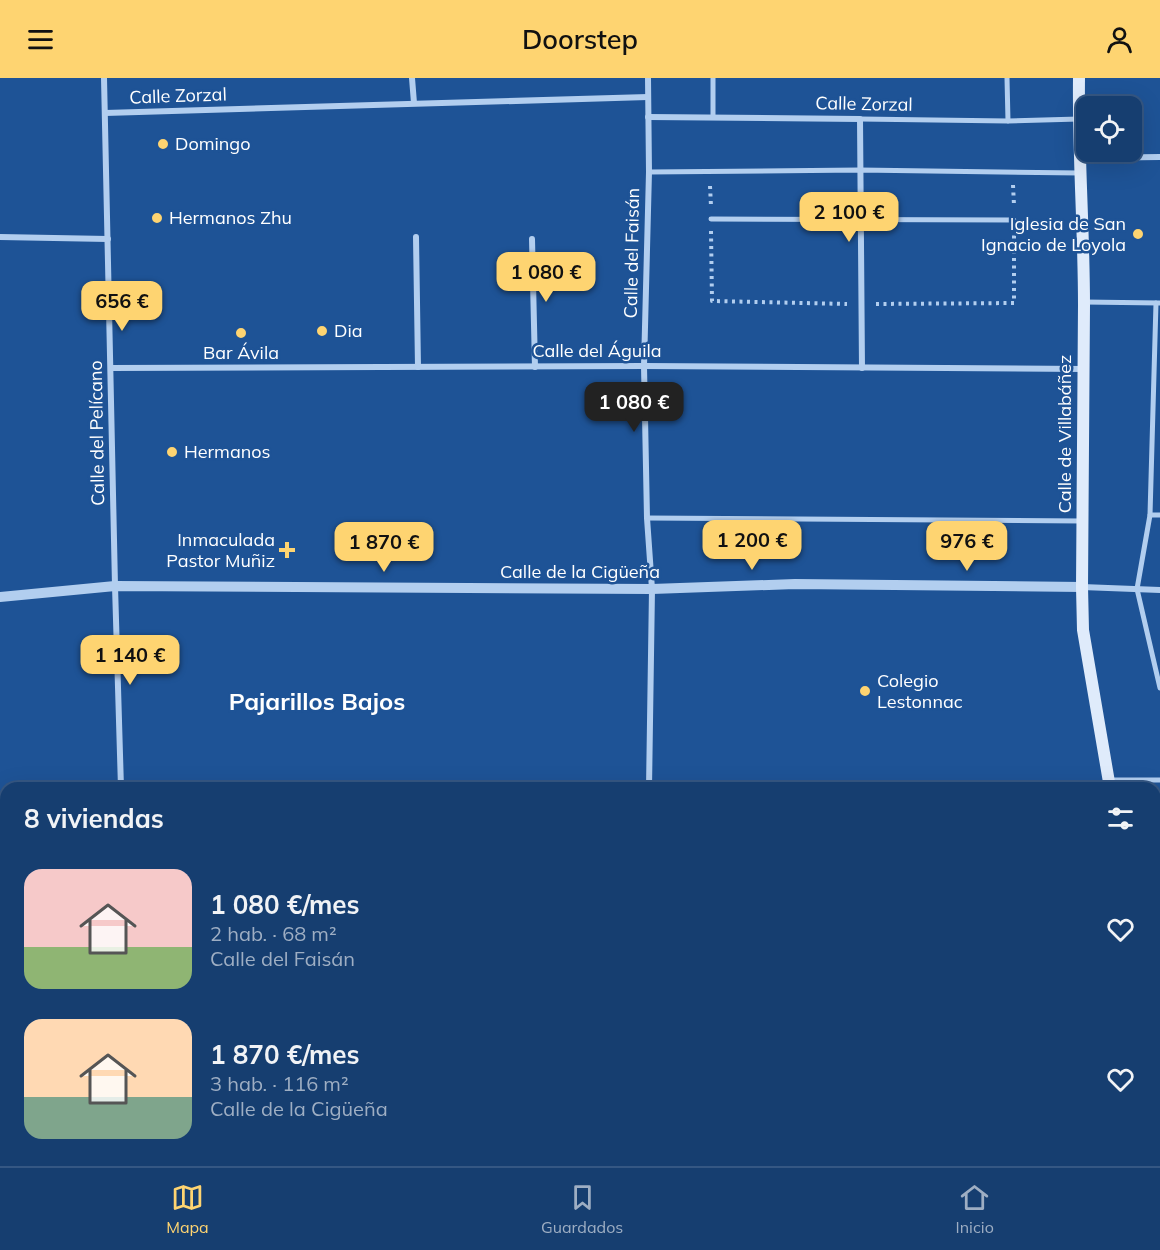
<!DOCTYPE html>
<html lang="es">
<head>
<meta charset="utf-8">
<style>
	:root { --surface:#163e70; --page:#1f4575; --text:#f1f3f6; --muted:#9eaec3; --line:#355783; --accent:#fed471 }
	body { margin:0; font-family:Mulish,sans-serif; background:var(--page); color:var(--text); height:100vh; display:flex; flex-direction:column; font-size:22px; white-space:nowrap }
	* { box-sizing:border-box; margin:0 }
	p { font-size:20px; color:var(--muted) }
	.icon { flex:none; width:33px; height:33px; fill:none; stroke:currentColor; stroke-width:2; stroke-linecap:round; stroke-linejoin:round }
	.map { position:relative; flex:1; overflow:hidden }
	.drawer { position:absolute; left:0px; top:704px; width:1161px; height:386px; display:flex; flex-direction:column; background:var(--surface); border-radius:18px 18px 0 0; box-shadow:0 6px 24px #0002,0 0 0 2px var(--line) }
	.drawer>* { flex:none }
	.buttons { position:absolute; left:1076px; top:18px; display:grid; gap:12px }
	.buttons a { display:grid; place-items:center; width:66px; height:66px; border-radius:12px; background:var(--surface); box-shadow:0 6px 24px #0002,0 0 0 2px var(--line); font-size:30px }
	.price { position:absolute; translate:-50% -51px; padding:0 14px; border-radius:12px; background:var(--accent); color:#111; font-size:20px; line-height:39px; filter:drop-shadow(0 2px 3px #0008) }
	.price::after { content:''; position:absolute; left:50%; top:36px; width:18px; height:14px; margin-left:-9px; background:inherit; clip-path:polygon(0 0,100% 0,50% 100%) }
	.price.current { background:#222; color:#fff }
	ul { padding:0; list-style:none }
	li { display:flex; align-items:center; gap:18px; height:150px; padding:0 24px }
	li span { display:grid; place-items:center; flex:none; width:168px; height:120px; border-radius:18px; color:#555 }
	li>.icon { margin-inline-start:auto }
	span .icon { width:72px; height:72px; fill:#fffc; stroke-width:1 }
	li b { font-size:26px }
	h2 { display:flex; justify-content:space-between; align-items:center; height:72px; padding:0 24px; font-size:26px }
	header { display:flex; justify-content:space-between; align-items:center; height:78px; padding:0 24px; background:var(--accent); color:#111; font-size:27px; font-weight:600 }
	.dock { display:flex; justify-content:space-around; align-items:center; height:84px; border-top:2px solid var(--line); background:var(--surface); font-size:16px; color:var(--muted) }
	.dock a { display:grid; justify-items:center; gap:3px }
	.dock .current { color:var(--accent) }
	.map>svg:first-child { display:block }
	.green { fill:#326db4 }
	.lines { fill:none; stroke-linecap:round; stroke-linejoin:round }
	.path { stroke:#b2ceef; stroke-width:4; stroke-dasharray:3 4.5; stroke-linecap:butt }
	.pedestrian { stroke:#b2ceef; stroke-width:5 }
	.minor { stroke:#b2ceef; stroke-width:6 }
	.tertiary { stroke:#b2ceef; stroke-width:10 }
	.secondary { stroke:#dfebfb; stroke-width:12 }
	.poi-dot { fill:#fed471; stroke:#1e5396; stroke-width:2 }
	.labels { text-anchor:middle; stroke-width:5; stroke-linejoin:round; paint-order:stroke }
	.street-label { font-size:18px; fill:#fff; stroke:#1e5396 }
	.poi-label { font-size:18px; fill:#fff; stroke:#1e5396; text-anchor:start }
	.district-label { font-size:24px; font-weight:bold; fill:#fff; stroke:#1e5396 }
</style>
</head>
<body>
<header><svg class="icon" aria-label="menu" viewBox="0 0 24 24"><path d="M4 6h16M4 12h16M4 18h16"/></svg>Doorstep<svg class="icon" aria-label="person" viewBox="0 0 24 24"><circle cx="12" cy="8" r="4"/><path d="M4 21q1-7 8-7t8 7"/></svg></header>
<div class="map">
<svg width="1160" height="1088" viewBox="0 0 1160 1088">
	<rect width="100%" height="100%" fill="#1e5396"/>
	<rect class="green" x="276" y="1083" width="261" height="5"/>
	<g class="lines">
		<g class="path">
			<path d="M1013,107l1,20"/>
			<path d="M710,108l1,20"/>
			<path d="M711,153l1,70 135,3"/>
			<path d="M876,226l138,-1v-70"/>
			<path d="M504,1083l23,1 1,4"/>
			<path d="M280,1088v-5"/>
		</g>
		<g class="pedestrian">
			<path d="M713,0v39"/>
			<path d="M1007,0l1,43"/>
			<path d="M860,41l148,2 71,-2"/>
			<path d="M649,94l211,-2 220,3"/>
			<path d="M711,141l303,1"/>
			<path d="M1084,224l76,1"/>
			<path d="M1156,225l-6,212h10"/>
			<path d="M1150,437l-13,74 23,99"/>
			<path d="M647,440l436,3"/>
			<path d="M1109,702h51"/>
		</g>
		<g class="minor">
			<path d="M104,0l11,508 6,202"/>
			<path d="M412,0l2,25"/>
			<path d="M648,0l1,94 -5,194 3,152 5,71 -3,199"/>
			<path d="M105,35l543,-16"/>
			<path d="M648,39l212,2 2,249"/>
			<path d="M1081,80l79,-1"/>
			<path d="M0,159l108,2"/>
			<path d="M416,159l2,130"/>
			<path d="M532,161l3,128"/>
			<path d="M111,290l533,-2 439,3"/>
			<path d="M1082,509l78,3"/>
			<path d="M0,755h6"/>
			<path d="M1155,807h5"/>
			<path d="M0,946h6"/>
			<path d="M130,1083l1,5"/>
			<path d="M645,1088v-5"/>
		</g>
		<path class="tertiary" d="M0,519l115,-11 537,3 143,-5 287,3"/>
		<g class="secondary">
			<path d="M1079,0c-1,76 5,152 5,227 0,94 -1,188 -2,282l1,43 27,158"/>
			<path d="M1155,970l5,29"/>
		</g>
	</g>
	<g class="poi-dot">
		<circle cx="163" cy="66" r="6"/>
		<circle cx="157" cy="140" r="6"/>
		<circle cx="1138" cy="156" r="6"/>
		<circle cx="322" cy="253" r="6"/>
		<circle cx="241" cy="255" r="6"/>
		<circle cx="172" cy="374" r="6"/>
		<path d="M284 463h6v6h6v6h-6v6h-6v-6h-6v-6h6z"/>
		<circle cx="865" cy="613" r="6"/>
	</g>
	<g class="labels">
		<g class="street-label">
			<text transform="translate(178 18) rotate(-2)" y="6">Calle Zorzal</text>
			<text transform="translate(864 26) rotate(1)" y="6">Calle Zorzal</text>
			<text transform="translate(632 175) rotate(-89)" y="6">Calle del Faisán</text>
			<text x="597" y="279">Calle del Águila</text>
			<text transform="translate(97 355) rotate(-91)" y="6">Calle del Pelícano</text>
			<text transform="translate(1065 356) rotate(-90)" y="6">Calle de Villabáñez</text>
			<text x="580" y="500">Calle de la Cigüeña</text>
		</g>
		<g class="poi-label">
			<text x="175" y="72">Domingo</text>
			<text x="169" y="146">Hermanos Zhu</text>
			<text x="1126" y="152" text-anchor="end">Iglesia de San<tspan x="1126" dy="21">Ignacio de Loyola</tspan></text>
			<text x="334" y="259">Dia</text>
			<text x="241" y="281" text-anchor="middle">Bar Ávila</text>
			<text x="184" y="380">Hermanos</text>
			<text x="275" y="468" text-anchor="end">Inmaculada<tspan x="275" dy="21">Pastor Muñiz</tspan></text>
			<text x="877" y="609">Colegio<tspan x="877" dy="21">Lestonnac</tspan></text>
		</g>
		<g class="district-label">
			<text x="317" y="632">Pajarillos Bajos</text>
		</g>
	</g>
</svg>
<div class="buttons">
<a><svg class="icon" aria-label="locate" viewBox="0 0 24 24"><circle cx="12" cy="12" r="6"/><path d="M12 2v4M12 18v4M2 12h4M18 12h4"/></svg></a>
</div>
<b class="price" style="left:849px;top:165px">2 100 €</b>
<b class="price" style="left:546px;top:225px">1 080 €</b>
<b class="price" style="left:122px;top:254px">656 €</b>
<b class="price current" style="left:634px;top:355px">1 080 €</b>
<b class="price" style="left:752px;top:493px">1 200 €</b>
<b class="price" style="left:967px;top:494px">976 €</b>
<b class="price" style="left:384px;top:495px">1 870 €</b>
<b class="price" style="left:130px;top:608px">1 140 €</b>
<section class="drawer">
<h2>8 viviendas<svg class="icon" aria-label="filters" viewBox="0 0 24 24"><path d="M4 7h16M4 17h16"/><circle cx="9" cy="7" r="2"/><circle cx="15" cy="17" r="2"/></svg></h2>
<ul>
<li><span style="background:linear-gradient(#f6c9c9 65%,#8fb573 0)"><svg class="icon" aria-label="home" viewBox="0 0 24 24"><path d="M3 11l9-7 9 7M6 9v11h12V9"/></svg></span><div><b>1 080 €/mes</b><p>2 hab. · 68 m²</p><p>Calle del Faisán</p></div><svg class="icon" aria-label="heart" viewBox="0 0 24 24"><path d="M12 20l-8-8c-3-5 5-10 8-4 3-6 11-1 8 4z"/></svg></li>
<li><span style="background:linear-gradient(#ffd9b3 65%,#7fa58c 0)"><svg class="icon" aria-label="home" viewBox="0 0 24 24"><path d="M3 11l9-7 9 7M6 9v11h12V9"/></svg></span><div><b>1 870 €/mes</b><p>3 hab. · 116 m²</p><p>Calle de la Cigüeña</p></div><svg class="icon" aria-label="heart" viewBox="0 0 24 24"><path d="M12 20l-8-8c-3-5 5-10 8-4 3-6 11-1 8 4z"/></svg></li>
</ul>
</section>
</div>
<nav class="dock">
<a class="current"><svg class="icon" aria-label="map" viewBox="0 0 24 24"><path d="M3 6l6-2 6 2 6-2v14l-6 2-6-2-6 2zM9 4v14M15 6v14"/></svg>Mapa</a>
<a><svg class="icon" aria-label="saved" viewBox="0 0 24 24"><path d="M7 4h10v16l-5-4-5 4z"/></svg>Guardados</a>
<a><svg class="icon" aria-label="home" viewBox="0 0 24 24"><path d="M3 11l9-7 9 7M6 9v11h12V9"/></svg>Inicio</a>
</nav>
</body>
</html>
